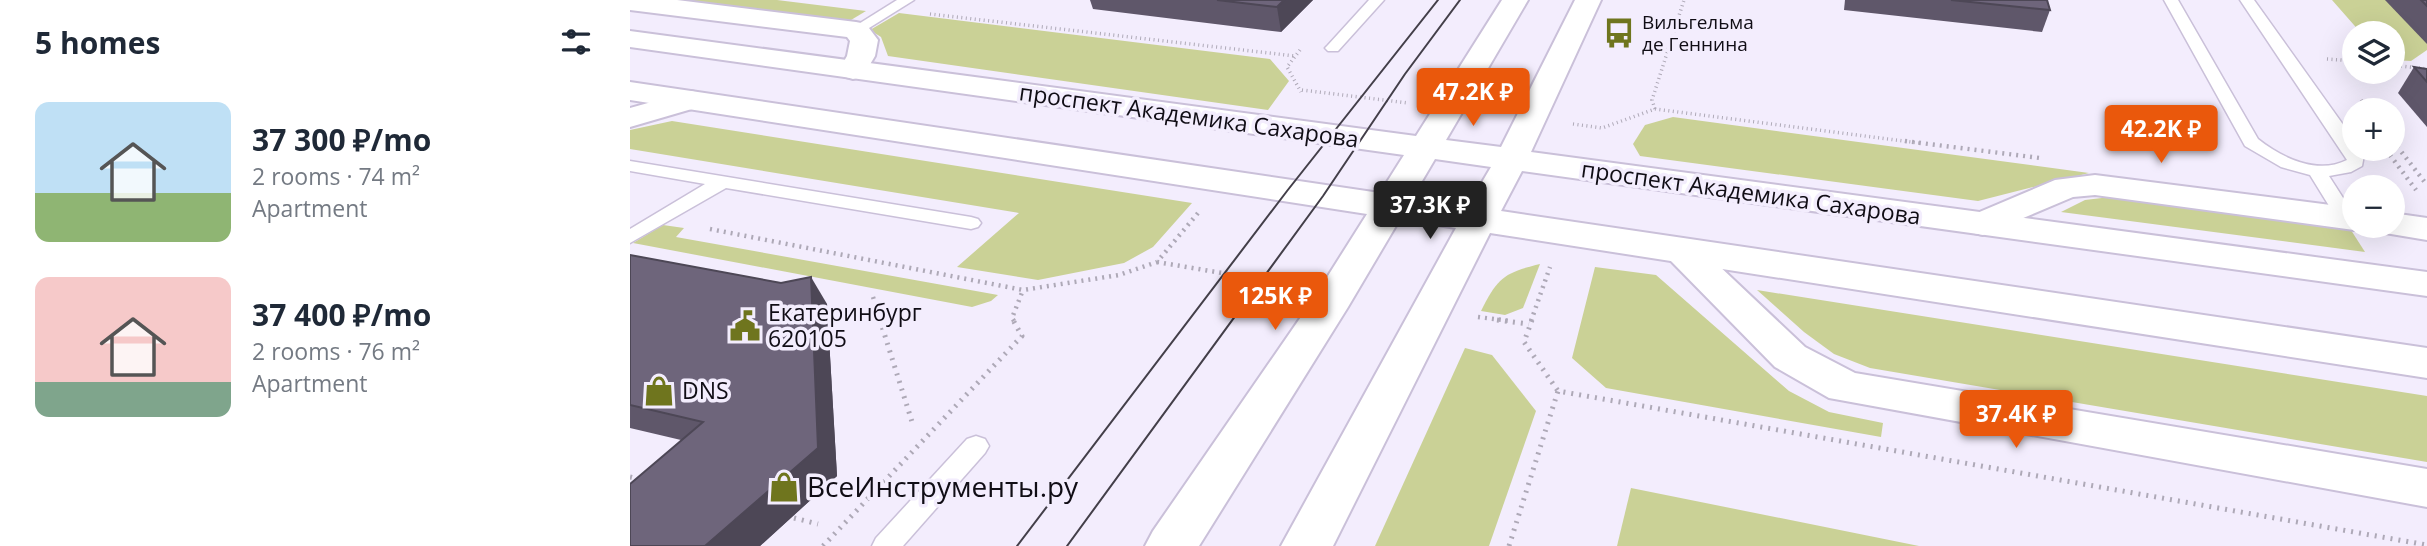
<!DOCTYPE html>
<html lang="en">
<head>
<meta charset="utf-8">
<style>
	:root { --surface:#fff; --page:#f6f6f7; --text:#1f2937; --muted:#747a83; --accent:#ea580c }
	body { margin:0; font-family:"Open Sans",sans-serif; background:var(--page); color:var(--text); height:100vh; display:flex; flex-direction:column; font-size:26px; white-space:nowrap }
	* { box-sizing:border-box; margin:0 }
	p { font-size:23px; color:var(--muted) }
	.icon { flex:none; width:38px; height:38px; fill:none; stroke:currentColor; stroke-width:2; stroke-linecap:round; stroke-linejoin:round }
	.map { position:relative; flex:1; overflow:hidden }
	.drawer { display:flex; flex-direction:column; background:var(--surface); width:630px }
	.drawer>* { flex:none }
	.fabs { position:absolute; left:1712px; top:21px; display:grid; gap:14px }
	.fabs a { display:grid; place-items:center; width:63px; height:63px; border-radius:50%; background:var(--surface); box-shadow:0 7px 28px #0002; font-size:35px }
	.price { position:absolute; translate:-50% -60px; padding:0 16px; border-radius:7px; background:var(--accent); color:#fff; font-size:23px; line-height:46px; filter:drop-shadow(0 2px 4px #0008) }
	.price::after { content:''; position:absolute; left:50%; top:42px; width:21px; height:16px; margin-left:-10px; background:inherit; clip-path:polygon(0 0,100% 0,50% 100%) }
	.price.on { background:#222; color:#fff }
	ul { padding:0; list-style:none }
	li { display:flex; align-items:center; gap:21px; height:175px; padding:0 35px }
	li span { display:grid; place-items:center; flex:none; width:196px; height:140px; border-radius:14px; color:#555 }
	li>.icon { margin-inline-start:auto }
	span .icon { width:84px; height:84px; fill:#fffc; stroke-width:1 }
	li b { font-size:30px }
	h2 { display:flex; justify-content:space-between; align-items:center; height:84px; padding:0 35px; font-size:30px }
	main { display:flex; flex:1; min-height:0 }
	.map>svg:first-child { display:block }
	.green { fill:#cad196 }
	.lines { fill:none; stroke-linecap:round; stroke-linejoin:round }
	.lane-casing { stroke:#cac0d9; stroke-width:3 }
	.street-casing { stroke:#cac0d9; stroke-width:4 }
	.secondary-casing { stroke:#cac0d9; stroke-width:4 }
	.path-far2 { stroke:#aea9b7; stroke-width:3.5; stroke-dasharray:1 3.5; stroke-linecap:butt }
	.path-far1 { stroke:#aea9b7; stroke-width:4.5; stroke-dasharray:2 5; stroke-linecap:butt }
	.path { stroke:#aea9b7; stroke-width:5; stroke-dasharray:2 6; stroke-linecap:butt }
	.lane { fill:#fff; fill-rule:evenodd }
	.street { fill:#fff; fill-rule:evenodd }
	.secondary { fill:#fff; fill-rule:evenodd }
	.tram { stroke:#433f49; stroke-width:2 }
	.wall { fill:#5f576a }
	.shaded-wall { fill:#4d4756 }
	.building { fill:#6e657b; stroke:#4d4756; stroke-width:2 }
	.labels { text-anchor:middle; stroke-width:7; stroke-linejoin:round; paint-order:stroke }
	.far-poi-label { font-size:19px; fill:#100d15; stroke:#f3edfd; text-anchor:start }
	.street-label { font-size:23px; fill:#100d15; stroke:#f3edfd }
	.poi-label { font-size:23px; fill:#100d15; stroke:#f3edfd; text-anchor:start }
	.near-poi-label { font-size:28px; fill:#100d15; stroke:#f3edfd; text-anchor:start }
</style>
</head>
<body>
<main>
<section class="drawer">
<h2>5 homes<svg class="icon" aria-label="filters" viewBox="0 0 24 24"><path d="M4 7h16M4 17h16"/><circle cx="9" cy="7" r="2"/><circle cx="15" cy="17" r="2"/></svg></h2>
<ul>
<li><span style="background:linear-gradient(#bfe0f5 65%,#8fb573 0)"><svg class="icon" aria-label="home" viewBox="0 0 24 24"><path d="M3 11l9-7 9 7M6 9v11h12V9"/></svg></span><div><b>37 300 ₽/mo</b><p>2 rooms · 74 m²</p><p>Apartment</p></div></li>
<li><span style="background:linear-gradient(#f6c9c9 75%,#7fa58c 0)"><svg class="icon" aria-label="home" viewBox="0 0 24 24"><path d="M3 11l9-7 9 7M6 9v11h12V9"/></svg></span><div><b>37 400 ₽/mo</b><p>2 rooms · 76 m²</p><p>Apartment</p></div></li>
</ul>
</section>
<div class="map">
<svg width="1797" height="546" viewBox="0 0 1797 546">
	<rect width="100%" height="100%" fill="#f3edfd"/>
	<g class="green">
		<path d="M54,0h93l89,11 -20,12 -167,-21z"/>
		<path d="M1702,0h95v50l-16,11 -19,-1v-27h-31z"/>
		<path d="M269,13l371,46 19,22 -21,29 -380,-54 -7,-19 -11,-7z"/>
		<path d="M1043,117l416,56 -111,28 -338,-45 -7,-12 12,-19z"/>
		<path d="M42,121l520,82 -39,44 -29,16 -86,17 -81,-13 62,-54 -389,-64v-19z"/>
		<path d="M1480,197l239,30 16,25 -304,-40 24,-12z"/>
		<path d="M33,225l21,3 -8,9 322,58 -7,6 -19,6 -339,-64z"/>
		<path d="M910,264l-17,44 -18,7 -24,-4c17,-34 23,-38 59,-47z"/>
		<path d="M965,267l61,8 133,116 40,21 54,11 -2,14 -275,-49 -34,-30z"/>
		<path d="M1127,290l670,106v66l-557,-94 -36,-14 -30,-22z"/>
		<path d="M835,348l27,7 44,56 -47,135h-114z"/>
		<path d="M1001,488l288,58h-302z"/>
	</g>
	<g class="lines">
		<g class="lane-casing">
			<g id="lane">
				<path d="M267,0h17l-53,33 -5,1 -7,-4z"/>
				<path d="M739,0h15l-46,51h-10l-3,-3 3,-3z"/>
				<path d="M1534,0h14l80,139c24,19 59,36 89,21l-107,-160h14l100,140v9h6l4,6 -2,11 -11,6 -22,4 25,39 -1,7h-14l-29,-47 -29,-8 -36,-21z"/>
				<path d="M0,161l341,56 7,2 3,4 -3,4 -7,2 -245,-41 -96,55v-14l75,-45 -75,-13z"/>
				<path d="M346,436l9,3 4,7 -4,7 -82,93h-31l4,-8 91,-99z"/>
			</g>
		</g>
		<g class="street-casing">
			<g id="street">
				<path d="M0,0h47l179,22 10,2 12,16 -3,16 -12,20 -10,3 -10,-3 -4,-6 8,-14 3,-15 -3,-4 -217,-27z"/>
				<path d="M61,91l11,3 4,6 -4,6 -72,21v-19z"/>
				<path d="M1465,175l259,33v18h13l-13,4 -259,-35 -22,2 -90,38 -13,-3 -5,-8 5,-8 85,-36z"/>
				<path d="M1762,213l35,5v22l-48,-8 -4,-6h17z"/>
				<path d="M1053,241l13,3 109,103 50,26 572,96v38l-598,-109 -54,-31 -105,-107 -6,-8 6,-8z"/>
			</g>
		</g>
		<g class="secondary-casing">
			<path id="secondary" d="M872,0h26l-82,140 55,7 74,-147h26l-70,152 896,120v24l-905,-125 -21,40 926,137v30l-937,-145 -157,313h-52l175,-318 -56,-9 -52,88 -149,239h-54l8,-15 161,-233 53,-84 -737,-114v-18l750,111 24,-38 -774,-108v-16l786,105zM805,159l56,8 -23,39 -56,-8z"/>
		</g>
		<g class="path-far2">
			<path d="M300,14l365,42"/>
			<path d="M670,50l-13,17 14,25"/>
			<path d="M1697,59l27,2"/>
			<path d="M1762,65l35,4"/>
			<path d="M672,90l106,13"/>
			<path d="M1731,100l8,10"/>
			<path d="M1025,109l-3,-9 32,-100"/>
			<path d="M943,124l29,4 53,-19 264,34"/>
			<path d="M1762,140l2,3"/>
		</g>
		<g class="path-far1">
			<path d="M1275,141l135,17"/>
			<path d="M1763,141l34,44"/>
			<path d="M1760,155l26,35"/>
			<path d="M80,229l313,61 96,-15 38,-13 41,-49"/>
			<path d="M527,262l136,23"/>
			<path d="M243,297l8,24"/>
			<path d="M848,317l32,4"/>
			<path d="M384,321l-2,-3 11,-28"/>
			<path d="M901,321l19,-54"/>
		</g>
		<g class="path">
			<path d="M250,320l33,105"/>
			<path d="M867,320l32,4"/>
			<path d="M902,320l-8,22 34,49"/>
			<path d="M0,477l11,3"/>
			<path d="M164,518l24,6"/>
			<path d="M193,546l199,-210 -9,-16"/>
			<path d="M879,546l49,-155 869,154"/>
		</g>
		<use href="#lane" class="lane"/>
		<use href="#street" class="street"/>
		<use href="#secondary" class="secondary"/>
		<g class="tram">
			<path d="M387,546l270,-355 151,-191"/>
			<path d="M437,546l256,-350 82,-122 55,-74"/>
		</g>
	</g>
	<g class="wall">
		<path d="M460,0h223l-32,32 -188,-23z"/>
		<path d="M1215,0h202l3,10 -8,22 -198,-22z"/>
		<path d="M1755,0h42v44z"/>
		<path d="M1784,67l13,2v58l-29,-34z"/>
		<path d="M0,255l197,49 10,172 -77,70h-130l51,-106 -51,-12z"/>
	</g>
	<g class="shaded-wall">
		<path d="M654,0h29l-32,32 -4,-25z"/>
		<path d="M181,277l16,27 10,172 -77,70h-55z"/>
	</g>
	<g class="building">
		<path d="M587,0h67l-7,7z"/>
		<path d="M1321,0h96l3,10z"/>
		<path d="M1791,0h6v6z"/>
		<path d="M1784,67l13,2v13z"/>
		<path d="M0,255l151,28 30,-6 7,171 -113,98h-75v-62l73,-62 -73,-17z"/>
	</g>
	<defs>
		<g id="bus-bare" transform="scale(2.415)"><path d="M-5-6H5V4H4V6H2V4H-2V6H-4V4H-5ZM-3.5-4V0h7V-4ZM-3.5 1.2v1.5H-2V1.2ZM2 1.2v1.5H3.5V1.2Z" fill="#6f751e" stroke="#f3edfd" stroke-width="2.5" paint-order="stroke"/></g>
		<g id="civic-bare" transform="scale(2.415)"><path d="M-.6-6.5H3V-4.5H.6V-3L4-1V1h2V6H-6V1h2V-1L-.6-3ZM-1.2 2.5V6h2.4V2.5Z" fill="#6f751e" stroke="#f3edfd" stroke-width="2.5" paint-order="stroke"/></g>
		<g id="shop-bare" transform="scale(2.415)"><path d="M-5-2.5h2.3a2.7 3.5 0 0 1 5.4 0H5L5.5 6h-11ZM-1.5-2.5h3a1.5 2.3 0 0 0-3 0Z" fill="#6f751e" stroke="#f3edfd" stroke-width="2.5" paint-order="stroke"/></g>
	</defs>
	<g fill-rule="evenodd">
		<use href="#bus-bare" x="989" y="33"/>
		<use href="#civic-bare" x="115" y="326"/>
		<use href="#shop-bare" x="29" y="391"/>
		<use href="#shop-bare" x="154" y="487"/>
	</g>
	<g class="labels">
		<g class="far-poi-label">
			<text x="1012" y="29">Вильгельма<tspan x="1012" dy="22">де Геннина</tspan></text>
		</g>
		<g class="street-label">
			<text transform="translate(559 116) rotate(8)" y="8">проспект Академика Сахарова</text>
			<text transform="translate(1121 193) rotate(8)" y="8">проспект Академика Сахарова</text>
		</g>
		<g class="poi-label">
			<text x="138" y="321">Екатеринбург<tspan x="138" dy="26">620105</tspan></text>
			<text x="52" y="399">DNS</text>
		</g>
		<g class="near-poi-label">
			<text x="177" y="497">ВсеИнструменты.ру</text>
		</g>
	</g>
</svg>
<div class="fabs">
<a><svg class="icon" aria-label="layers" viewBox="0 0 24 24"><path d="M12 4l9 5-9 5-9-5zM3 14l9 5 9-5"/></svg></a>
<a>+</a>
<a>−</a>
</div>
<b class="price" style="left:843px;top:128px">47.2K ₽</b>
<b class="price" style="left:1531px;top:165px">42.2K ₽</b>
<b class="price on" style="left:800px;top:241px">37.3K ₽</b>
<b class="price" style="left:645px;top:332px">125K ₽</b>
<b class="price" style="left:1386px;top:450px">37.4K ₽</b>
</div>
</main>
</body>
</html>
